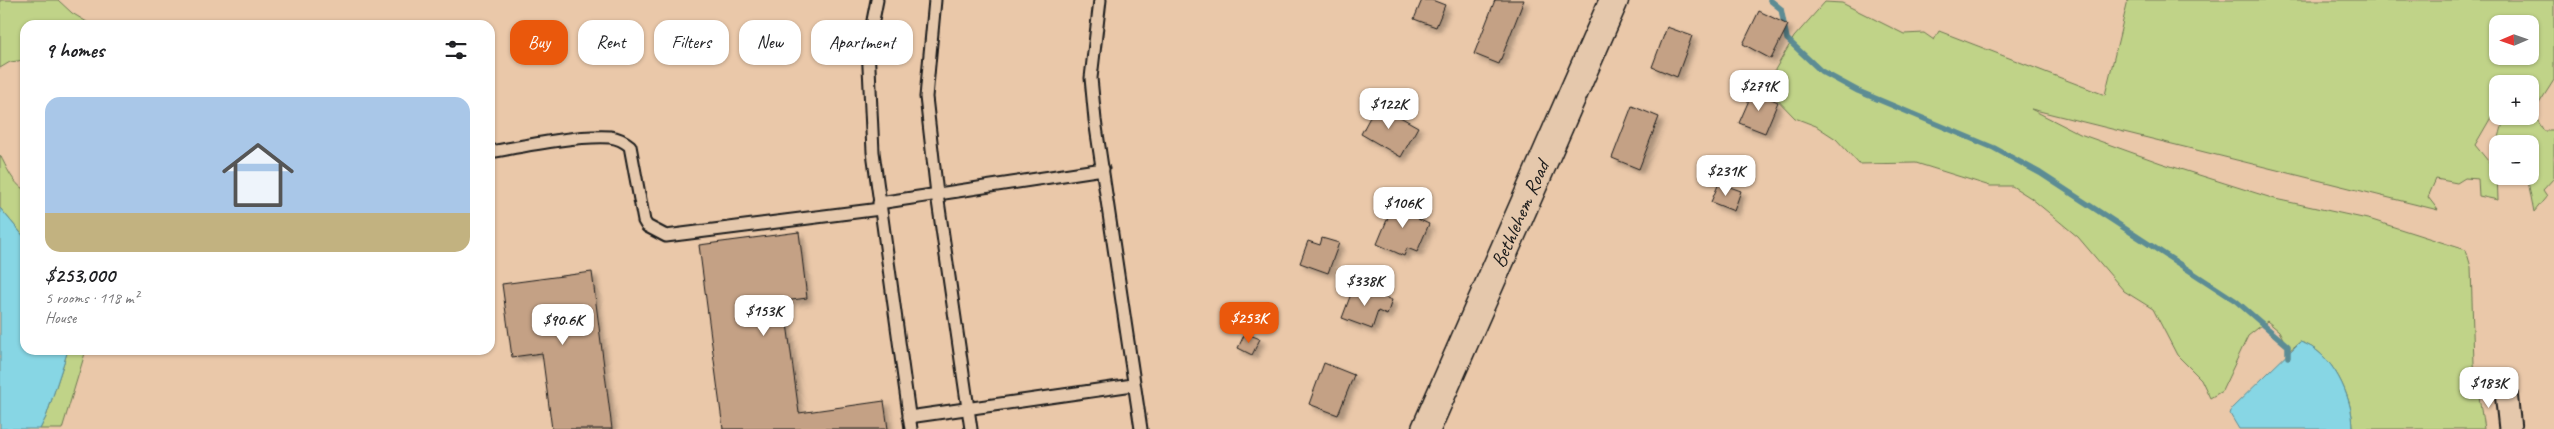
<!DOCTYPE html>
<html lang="en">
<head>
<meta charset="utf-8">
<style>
	:root { --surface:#fff; --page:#f2f2f2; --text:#202124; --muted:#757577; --line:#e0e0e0; --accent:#ea580c }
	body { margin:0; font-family:Caveat,sans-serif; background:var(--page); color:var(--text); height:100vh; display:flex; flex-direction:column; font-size:19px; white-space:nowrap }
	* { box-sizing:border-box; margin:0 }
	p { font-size:16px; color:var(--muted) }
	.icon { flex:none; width:28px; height:28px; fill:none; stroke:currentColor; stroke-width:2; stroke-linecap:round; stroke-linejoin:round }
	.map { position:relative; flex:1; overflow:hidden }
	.drawer { position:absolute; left:20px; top:20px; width:475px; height:335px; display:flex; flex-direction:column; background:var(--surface); border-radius:15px; box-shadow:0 1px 4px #0004 }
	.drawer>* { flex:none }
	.hud { position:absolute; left:510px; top:20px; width:475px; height:45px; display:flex; gap:10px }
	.needle { width:32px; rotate:268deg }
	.buttons { position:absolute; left:2489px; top:15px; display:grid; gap:10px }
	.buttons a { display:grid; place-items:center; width:50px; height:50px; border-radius:10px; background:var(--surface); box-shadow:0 1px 4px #0004; font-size:25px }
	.price { position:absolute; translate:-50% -42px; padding:0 11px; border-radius:10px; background:#fff; color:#222; font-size:16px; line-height:32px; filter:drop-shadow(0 1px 2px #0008) }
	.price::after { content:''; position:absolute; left:50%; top:30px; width:15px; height:11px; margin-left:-8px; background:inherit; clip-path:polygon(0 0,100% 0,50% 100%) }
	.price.selected { background:var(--accent); color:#fff }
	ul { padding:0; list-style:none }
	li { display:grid; align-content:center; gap:10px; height:265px; padding:0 25px }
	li+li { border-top:1px solid var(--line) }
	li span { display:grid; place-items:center; height:155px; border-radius:15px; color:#555 }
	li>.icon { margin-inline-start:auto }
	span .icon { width:90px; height:90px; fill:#fffc; stroke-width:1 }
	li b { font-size:21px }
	h2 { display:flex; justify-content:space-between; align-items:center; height:60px; padding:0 25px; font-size:21px }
	.pill { padding:0 18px; border-radius:15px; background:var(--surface); box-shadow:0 1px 4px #0004; font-size:18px; line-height:45px }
	.pill.selected { background:var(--accent); color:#fff }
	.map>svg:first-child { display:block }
	.green { fill:#c0d388; stroke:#6e7852; fill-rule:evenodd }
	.water { fill:#87d6e4; stroke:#5c8c94 }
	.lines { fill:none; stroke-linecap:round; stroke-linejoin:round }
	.stream { stroke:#5c8c94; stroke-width:5.5 }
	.building { fill:#c4a185; stroke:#1c1c1c; filter:url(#shadow) }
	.service-casing { stroke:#1c1c1c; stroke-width:15 }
	.minor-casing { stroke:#1c1c1c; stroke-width:25 }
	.secondary-casing { stroke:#1c1c1c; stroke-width:31 }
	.service { stroke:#e5c8ac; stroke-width:11 }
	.minor { stroke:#e5c8ac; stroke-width:21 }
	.secondary { stroke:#e5c8ac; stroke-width:28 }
	.labels { text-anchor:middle; stroke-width:4; stroke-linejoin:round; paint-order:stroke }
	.street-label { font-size:21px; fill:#1c1c1c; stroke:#e5c8ac }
</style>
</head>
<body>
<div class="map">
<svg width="2554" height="429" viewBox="0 0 2554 429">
	<defs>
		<filter id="shadow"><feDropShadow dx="4.5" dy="4.5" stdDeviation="2.5" flood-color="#0004"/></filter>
	</defs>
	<rect width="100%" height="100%" fill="#eac8a9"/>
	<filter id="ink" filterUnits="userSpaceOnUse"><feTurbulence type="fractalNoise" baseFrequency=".02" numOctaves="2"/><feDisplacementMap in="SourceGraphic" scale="10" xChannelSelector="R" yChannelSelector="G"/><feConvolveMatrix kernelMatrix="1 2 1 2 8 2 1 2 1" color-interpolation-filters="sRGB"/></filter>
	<g filter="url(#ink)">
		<g class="green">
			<path d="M0,0h58l14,13 20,12h-67v35l-15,2 -10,6z"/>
			<path d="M2128,0h426v80l-21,33 11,18h10v47l-11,12 4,6 -13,16 -7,-36h3v-32h-32l-1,16 -1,1c-1,-17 6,-29 8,-45h26v-32h-32l-1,23 -22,38 22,27 1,28 -19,-4 -1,-17 -13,-1 -8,5 -21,-4 -8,18 10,13 -407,-101 49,25 81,29 114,36 97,21 94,30 5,17 3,97 10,65h-131c0,-32 -21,-78 -53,-87l-11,9 -10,-20 -12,-10 -19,15 -26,55 -12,7 -9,-19 -24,-24 -24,-46 -29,-18 -46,-54 -47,-39 -19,-12h-22l-74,-23 -57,1 -23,-25 -20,-13 -21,-8 -30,-31 29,-50 31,-35 17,1 62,31 20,-1 10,7 5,-9 166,64zM2498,24h32v32h-32z"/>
			<path d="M0,155c6,11 13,29 25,35v48l-25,-30z"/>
			<path d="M68,350h18l-24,79h-22l6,-12z"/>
		</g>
		<g class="water">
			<path d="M0,208l25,30v112h43l-22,67 -6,12h-40z"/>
			<path d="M2300,342c32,9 53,55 53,87h-114l-9,-15 2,-6z"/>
		</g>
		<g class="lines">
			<path class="stream" d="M1770,0l11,9 6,30 34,32 37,20 136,57 46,25 196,128 52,45v11"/>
		</g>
		<g class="building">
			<path d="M1422,0h10l13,5 -9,22 -22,-8z"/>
			<path d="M1495,0h29l-25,64 -25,-10z"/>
			<path d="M1759,11l29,14 -17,34 -28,-15z"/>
			<path d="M1667,27l25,9 -15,41 -25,-10z"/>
			<path d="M1753,91l25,11 -13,31 -26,-10z"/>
			<path d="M1377,104l41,23 -17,30 -40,-23z"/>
			<path d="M1632,106l27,11 -20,52 -27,-11z"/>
			<path d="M1719,183l22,8 -7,20 -23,-9z"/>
			<path d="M1396,198l26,12 -4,9 11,5 -12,28 -10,-4 -3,8 -27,-12z"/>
			<path d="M799,232l8,66 -23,3 15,112 85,-12 4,28h-165l-24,-184z"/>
			<path d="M1322,238l17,5 -11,30 -28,-10 8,-22 12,4z"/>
			<path d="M592,272l20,157h-60l-10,-76 -30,4 -10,-73z"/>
			<path d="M1354,286l38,14 -5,15 -9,-4 -6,18 -30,-11z"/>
			<path d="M1245,333l15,6 -8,16 -14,-7z"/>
			<path d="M1324,363l30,12 -16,40 -29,-11z"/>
		</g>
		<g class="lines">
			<g class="service-casing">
				<g id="service">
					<path d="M877,0l-9,46 5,106 38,277"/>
					<path d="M935,0l-9,97 11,97 34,235"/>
					<path d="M1100,0l-9,78 4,42 46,309"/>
					<path d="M490,152c34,-6 86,-17 120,-15 8,1 14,4 20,9l14,75 3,5 19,10 214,-27"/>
					<path d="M879,203l224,-34"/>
					<path d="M909,417l224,-32"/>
				</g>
			</g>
			<g class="minor-casing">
				<path id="minor" d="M2505,383l5,46"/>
			</g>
			<g class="secondary-casing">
				<path id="secondary" d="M1426,429l188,-429"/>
			</g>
			<use href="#service" class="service"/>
			<use href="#minor" class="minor"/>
			<use href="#secondary" class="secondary"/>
		</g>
	</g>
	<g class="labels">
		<g class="street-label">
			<text transform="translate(1520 214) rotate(-66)" y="7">Bethlehem Road</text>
		</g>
	</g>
</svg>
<div class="buttons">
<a><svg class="needle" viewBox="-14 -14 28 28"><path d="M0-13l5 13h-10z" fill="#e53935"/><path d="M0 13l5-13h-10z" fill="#757577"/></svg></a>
<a>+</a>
<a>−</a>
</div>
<b class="price" style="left:1759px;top:112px">$279K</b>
<b class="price" style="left:1389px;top:130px">$122K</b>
<b class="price" style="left:1726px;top:197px">$231K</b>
<b class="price" style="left:1403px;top:229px">$106K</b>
<b class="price" style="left:1365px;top:307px">$338K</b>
<b class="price" style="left:764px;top:337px">$153K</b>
<b class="price selected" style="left:1249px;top:344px">$253K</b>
<b class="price" style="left:563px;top:346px">$90.6K</b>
<b class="price" style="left:2489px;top:409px">$183K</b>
<div class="hud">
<a class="pill selected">Buy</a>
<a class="pill">Rent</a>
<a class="pill">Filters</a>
<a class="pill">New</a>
<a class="pill">Apartment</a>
</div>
<section class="drawer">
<h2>9 homes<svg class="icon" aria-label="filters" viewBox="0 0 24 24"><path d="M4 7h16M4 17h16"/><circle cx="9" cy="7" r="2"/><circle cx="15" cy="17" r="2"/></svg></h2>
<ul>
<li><span style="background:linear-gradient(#a9c7e8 75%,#c2b280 0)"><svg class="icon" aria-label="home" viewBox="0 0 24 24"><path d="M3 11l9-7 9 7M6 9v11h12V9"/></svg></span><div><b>$253,000</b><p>5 rooms · 118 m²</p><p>House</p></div></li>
</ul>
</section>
</div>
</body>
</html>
